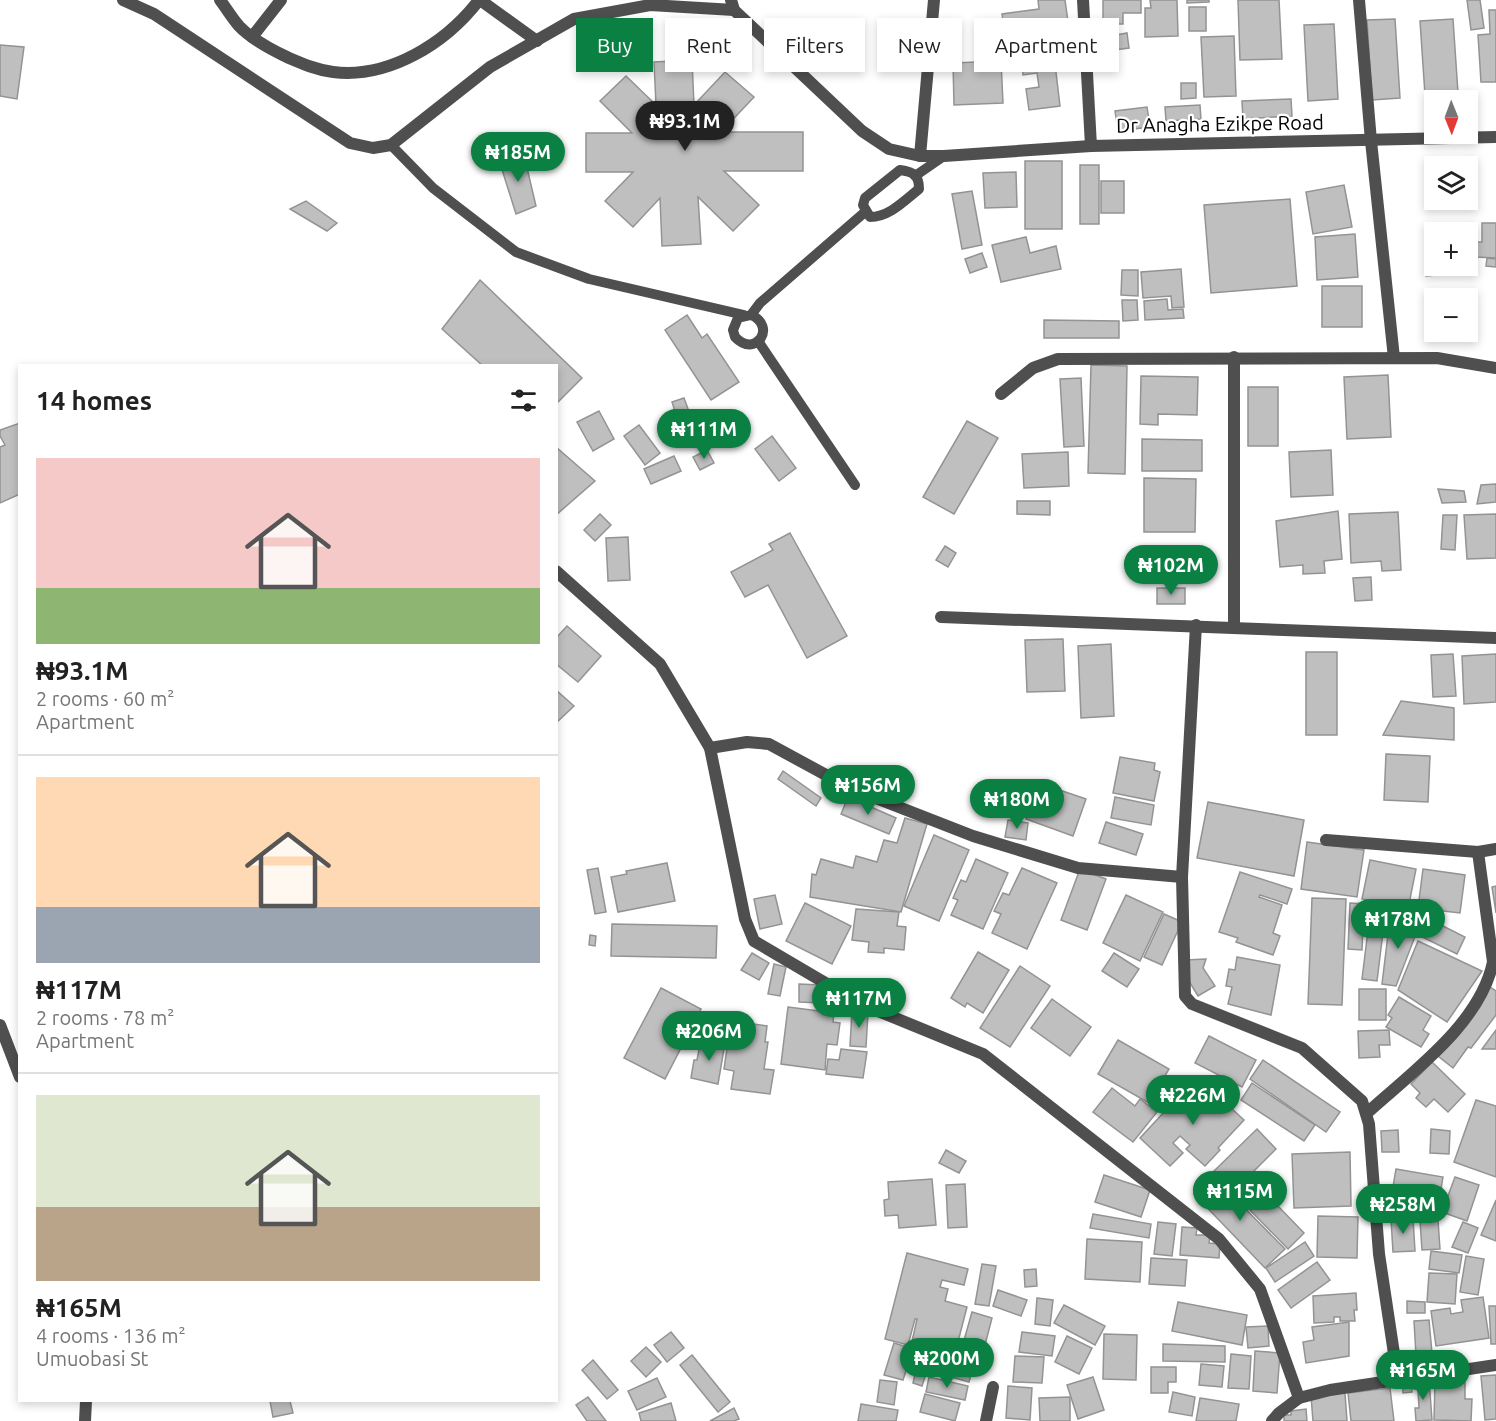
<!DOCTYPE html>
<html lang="en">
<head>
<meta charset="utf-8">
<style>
	:root { --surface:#fff; --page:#f6f6f6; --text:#222; --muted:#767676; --line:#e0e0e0; --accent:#0b8043 }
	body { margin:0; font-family:Ubuntu,sans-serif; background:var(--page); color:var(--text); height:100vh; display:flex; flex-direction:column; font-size:22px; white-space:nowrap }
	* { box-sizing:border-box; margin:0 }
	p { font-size:20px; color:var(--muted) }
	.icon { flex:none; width:33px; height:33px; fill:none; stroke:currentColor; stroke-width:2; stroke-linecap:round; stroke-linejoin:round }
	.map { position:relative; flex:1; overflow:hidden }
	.panel { position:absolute; left:18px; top:364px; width:540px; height:1038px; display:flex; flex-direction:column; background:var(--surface); border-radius:0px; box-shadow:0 3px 9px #0003 }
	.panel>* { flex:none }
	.hud { position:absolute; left:576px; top:18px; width:570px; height:54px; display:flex; gap:12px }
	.needle { width:39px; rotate:179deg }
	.tools { position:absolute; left:1424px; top:90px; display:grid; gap:12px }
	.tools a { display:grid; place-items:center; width:54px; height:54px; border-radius:0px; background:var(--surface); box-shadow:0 3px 9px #0003; font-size:30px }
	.price { position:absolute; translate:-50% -51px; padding:0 14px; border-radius:21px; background:var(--accent); color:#fff; font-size:20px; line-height:39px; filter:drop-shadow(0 2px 3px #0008) }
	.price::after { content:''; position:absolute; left:50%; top:36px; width:18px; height:14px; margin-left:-9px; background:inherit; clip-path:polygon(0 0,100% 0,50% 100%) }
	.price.current { background:#222; color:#fff }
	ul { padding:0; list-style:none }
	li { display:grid; align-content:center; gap:12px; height:318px; padding:0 18px }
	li+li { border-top:2px solid var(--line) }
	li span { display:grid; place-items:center; height:186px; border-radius:0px; color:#555 }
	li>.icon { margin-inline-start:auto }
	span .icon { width:108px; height:108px; fill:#fffc; stroke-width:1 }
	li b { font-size:26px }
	h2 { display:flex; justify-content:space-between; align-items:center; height:72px; padding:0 18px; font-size:26px }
	.pill { padding:0 21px; border-radius:0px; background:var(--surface); box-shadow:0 3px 9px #0003; font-size:21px; line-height:54px }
	.pill.current { background:var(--accent); color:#fff }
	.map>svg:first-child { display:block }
	.building { fill:#bfbfbf; stroke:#939393; stroke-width:1.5 }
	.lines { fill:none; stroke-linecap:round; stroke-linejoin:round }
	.service { stroke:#4f4f4f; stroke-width:10 }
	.pedestrian { stroke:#4f4f4f; stroke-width:12 }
	.minor { stroke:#4f4f4f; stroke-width:12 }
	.tertiary { stroke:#4f4f4f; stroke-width:12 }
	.labels { text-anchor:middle; stroke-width:4.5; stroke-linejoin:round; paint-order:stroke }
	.street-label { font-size:20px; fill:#000; stroke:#fff }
</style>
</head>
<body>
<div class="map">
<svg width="1496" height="1421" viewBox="0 0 1496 1421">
	<rect width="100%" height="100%" fill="#fff"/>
	<g class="building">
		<path d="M1038,0h27l5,36 -18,2 8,68 -31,4 -3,-21 13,-2 -2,-14 -14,2 -3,-25 -13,2 -5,-38 37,-5z"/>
		<path d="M1103,0h38v13h-18v11h-20z"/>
		<path d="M1150,0h27l1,36 -33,1v-29h6z"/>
		<path d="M1187,0h22v2l-22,1z"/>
		<path d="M1238,0h41l3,59 -42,1z"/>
		<path d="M1467,0h13l4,28 -13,2z"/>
		<rect x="1189" y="7" width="17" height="24"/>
		<path d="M1489,10h7v72h-15l-3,-47 12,-1z"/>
		<path d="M1395,19l5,79 -28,2 -5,-80z"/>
		<path d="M1453,19l5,74 -33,2 -5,-74z"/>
		<path d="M1334,24l4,75 -30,2 -4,-76z"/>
		<path d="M1127,33l2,15 -22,3 -2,-14z"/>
		<path d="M1234,36l2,60 -32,1 -3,-60z"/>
		<path d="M0,45l24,2 -7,52 -17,-3z"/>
		<path d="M692,60l2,45 31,-33 29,25 -33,35h82v39h-79l35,34 -26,26 -35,-34 3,47 -39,2 -2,-48 -27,29 -28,-26 28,-29h-47v-39h46l-32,-32 26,-25 30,29 -2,-43z"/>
		<path d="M1001,61l2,42 -49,2 -1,-42z"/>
		<path d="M1181,83h15v15l-15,1z"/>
		<path d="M1291,99l1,17 -49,3 -1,-18z"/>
		<path d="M1200,105l1,14 -35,2 -1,-14z"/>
		<path d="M1147,107l3,20 -32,4 -3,-20z"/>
		<path d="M524,155l12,51 -20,8 -17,-54z"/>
		<rect x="1025" y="161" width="37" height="68"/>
		<rect x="1080" y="165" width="19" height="59"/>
		<path d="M1016,172l1,35 -32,1 -2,-35z"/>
		<rect x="1101" y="181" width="23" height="32"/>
		<path d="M1344,185l8,42 -39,7 -7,-42z"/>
		<path d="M972,191l10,54 -20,4 -10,-55z"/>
		<path d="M1290,199l7,87 -86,7 -7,-88z"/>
		<path d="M306,201l31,22 -10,8 -37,-22z"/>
		<path d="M1482,223h14v35l-20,-1v-15h6z"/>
		<path d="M1355,234l3,43 -41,3 -2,-43z"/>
		<path d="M1026,237l4,16 26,-7 5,23 -60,13 -9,-37z"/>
		<path d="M982,253l5,14 -17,6 -5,-14z"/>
		<path d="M1487,258l9,1v8l-10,-1z"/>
		<path d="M1434,263v3h12l1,8 -21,2 -1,-12z"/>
		<path d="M1181,269l3,38 -12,1 -1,-12 -28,2 -2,-26z"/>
		<path d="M1122,270h16v26l-17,-1z"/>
		<path d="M480,280l102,98 -26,26v-38h-73l-41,-37z"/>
		<rect x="1322" y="286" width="40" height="41"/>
		<path d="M1167,299l1,11 15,-1 1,9 -39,2 -1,-19z"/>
		<path d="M1122,300h15l1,20 -15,1z"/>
		<path d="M687,315l15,23 5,-4 32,48 -28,18 -46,-70z"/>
		<path d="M1044,320l75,1v17h-75z"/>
		<path d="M1091,365l36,1 -2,108 -37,-1z"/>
		<path d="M1388,375l3,62 -44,2 -3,-62z"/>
		<path d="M1141,376l57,1 -1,38 -39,-1v11l-18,-1z"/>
		<path d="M1081,378l3,68 -20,1 -4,-68z"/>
		<rect x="1248" y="387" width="30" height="59"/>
		<path d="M684,398l7,19 -13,4 -6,-19z"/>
		<path d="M599,411l15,28 -21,12 -16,-29z"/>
		<path d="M967,421l31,17 -44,76 -31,-17z"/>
		<path d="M20,423v71l-20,9v-56l5,-2 -5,-9v-6z"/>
		<path d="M639,425l21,28 -15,12 -21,-29z"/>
		<path d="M772,436l24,32 -17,13 -24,-32z"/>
		<path d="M1142,439l60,1v31h-60z"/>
		<path d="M556,447l39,34 -39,34z"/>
		<path d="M707,450l7,13 -14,7 -7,-13z"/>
		<path d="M1331,450l2,45 -42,2 -2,-45z"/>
		<path d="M1068,452l1,34 -45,2 -2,-34z"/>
		<path d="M674,456l7,15 -30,13 -7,-15z"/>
		<path d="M1144,478l52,1 -1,53h-51z"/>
		<path d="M1496,484v18l-19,2 4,-19z"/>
		<path d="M1438,489l26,2 2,11 -24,1z"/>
		<path d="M1017,501h33v14l-33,-1z"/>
		<path d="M1338,511l4,48 -18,2 1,12 -22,1v-9l-23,2 -4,-46z"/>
		<path d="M1398,512l3,58 -19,1 -1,-10 -30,2 -2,-49z"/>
		<path d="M600,514l11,11 -16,16 -11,-11z"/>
		<path d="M1496,514v44l-29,1 -3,-44z"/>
		<path d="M1443,515h14l-2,35 -14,-1z"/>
		<path d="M790,533l57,103 -40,22 -39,-73 -23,12 -14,-25 42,-22 -4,-6z"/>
		<path d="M628,537l2,43 -22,1 -2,-43z"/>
		<path d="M945,546l11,7 -8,14 -12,-7z"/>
		<path d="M1371,577l1,23 -17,1 -2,-23z"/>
		<rect x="1157" y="588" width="28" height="16"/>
		<path d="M567,626l34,30 -23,26 -22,-18v-26z"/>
		<path d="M1063,639l2,52 -38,1 -2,-52z"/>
		<path d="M1111,644l3,72 -33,2 -3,-72z"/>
		<rect x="1306" y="652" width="31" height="83"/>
		<path d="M1453,654l3,42 -23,1 -2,-42z"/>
		<path d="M1496,654v48l-32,2 -2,-48z"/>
		<path d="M556,690l18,16 -18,17z"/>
		<path d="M1401,701l53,7v32l-71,-5z"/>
		<path d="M1386,754l44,2 -2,46 -44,-2z"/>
		<path d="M1120,757l35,6 -1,7 6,2 -6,29 -41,-8z"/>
		<path d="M783,771l38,27 -5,8 -38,-27z"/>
		<path d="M1039,783l47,16 -13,37 -47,-17z"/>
		<path d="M848,797l48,21 -7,16 -48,-20z"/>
		<path d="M1115,797l39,8 -3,20 -40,-7z"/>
		<path d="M1208,802l96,18 -10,56 -97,-18z"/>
		<path d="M905,818l22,6 -26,88 -91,-15 2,-23 4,1 5,-16 32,9 3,-12 21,6 7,-22 13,3z"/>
		<path d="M1008,820l20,3 -2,17 -21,-3z"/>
		<path d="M1106,822l37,12 -7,21 -37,-12z"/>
		<path d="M934,835l35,15 -30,71 -35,-15z"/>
		<path d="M1307,842l57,8 -7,47 -56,-8z"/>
		<path d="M976,859l32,14 -25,56 -32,-14 7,-15 -5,-2 8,-18 5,2z"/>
		<path d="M1370,860l46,9 -8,40 -46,-10z"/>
		<path d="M667,863l8,38 -57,11 -7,-35 16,-3 -1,-3z"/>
		<path d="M598,868l8,44 -11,2 -8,-44z"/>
		<path d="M1022,868l35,15 -30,66 -35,-16 9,-19 -7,-3 9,-18 6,2z"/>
		<path d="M1080,869l26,10 -19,51 -26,-10z"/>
		<path d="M1423,869l42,6 -5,38 -42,-5z"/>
		<path d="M1240,872l52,17 -5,15 -27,-9 -1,2 23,8 -9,28 7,3 -7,19 -37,-13 2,-4 -19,-6z"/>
		<path d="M1496,886v27l-4,-26z"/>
		<path d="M775,895l7,29 -22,5 -6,-30z"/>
		<path d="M1126,895l37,17 -23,49 -37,-18z"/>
		<path d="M1312,898l34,1 -4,106 -34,-1z"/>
		<path d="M805,903l46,23 -19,38 -46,-23z"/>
		<path d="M1350,903l14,1 -2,46 -14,-1z"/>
		<path d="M856,909l43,3 -2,14 9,1 -2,23 -20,-2v5l-16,-1 1,-10 -17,-2z"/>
		<path d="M1164,914l18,8 -20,43 -18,-8z"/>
		<path d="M1370,914l15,2 -8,65 -15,-2z"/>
		<path d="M1390,918l29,8 -23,60 -14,-2z"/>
		<path d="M1431,920l34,17 -8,17 -35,-17z"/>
		<path d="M612,924l105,2 -1,32 -105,-2z"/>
		<path d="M590,935l6,1 -1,10 -6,-1z"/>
		<path d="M1418,941l64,30 -35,51 -49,-32z"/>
		<path d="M978,952l31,18 -26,43 -16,-10 -2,4 -14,-9z"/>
		<path d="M752,953l17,10 -10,17 -18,-10z"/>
		<path d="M1114,953l25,16 -12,18 -25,-16z"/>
		<path d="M1237,957l43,8 -9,50 -43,-11 4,-17 -6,-1 3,-17 6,1z"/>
		<path d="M1206,959l-3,9 12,18 -17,10 -11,-18 -2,-18z"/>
		<path d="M774,964l12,3 -6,29 -12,-2z"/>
		<path d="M1020,966l30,20 -40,61 -30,-19z"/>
		<path d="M799,984l22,1v18l-22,-1z"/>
		<path d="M1490,987l6,4v24l-25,33 -3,-1 -15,21 -15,-12z"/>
		<path d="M661,988l40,21 -36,70 -41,-21z"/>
		<rect x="1359" y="989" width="27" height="31"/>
		<path d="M1399,997l32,19 -8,14 6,4 -8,13 -35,-20 6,-9 -4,-3z"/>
		<path d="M1052,999l39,28 -21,29 -39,-28z"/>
		<path d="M788,1007l46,6 -1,9 7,1 -3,22 -10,-1 -2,26 -44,-6z"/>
		<path d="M852,1011l16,1 -2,35 -16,-1z"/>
		<path d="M731,1021l36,5 -2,16h3l-4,27 10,1 -4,24 -39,-5 3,-18 -10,-2z"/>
		<path d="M1389,1030l1,15h-11l1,12 -21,1 -1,-27z"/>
		<path d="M1496,1030v19h-14z"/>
		<path d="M1209,1036l47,24 -14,27 -47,-24z"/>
		<path d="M701,1039l24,4 -7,41 -27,-6 3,-18h3z"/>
		<path d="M1118,1040l51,29 -20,34 -51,-29z"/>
		<path d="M841,1049l26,3 -4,26 -37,-4 2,-15 11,1z"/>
		<path d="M1263,1060l77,52 -14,20 -76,-53z"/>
		<path d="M1432,1062l33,32 -17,18 -14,-13 -8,8 -10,-9 4,-5 -9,-9z"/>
		<path d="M1193,1081l20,19 4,-5 27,25 -26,28 2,2 -15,16 -19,-17 4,-4 -10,-9 -7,7 10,10 -13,13 -30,-28z"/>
		<path d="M1252,1083l63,42 -11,16 -63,-41z"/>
		<path d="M1112,1088l23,18 5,-7 17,13 -24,30 -40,-30z"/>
		<path d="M1476,1100l20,6v71l-42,-15z"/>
		<path d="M1257,1129l19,20 -27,27 55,57 -16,16 -75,-77z"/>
		<path d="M1431,1129l19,2 -1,23 -19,-1z"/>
		<path d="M1398,1130l1,22h-17l-1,-21z"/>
		<path d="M946,1150l20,11 -7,12 -20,-10z"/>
		<path d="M1350,1152l1,54 -57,2 -2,-54z"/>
		<path d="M1396,1169l47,8 -7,41 -47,-8z"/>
		<path d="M1104,1175l46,15 -9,27 -46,-15z"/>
		<path d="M1213,1176l72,73 -20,19 -71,-74z"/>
		<path d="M1455,1177l24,8 -12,36 -25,-9z"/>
		<path d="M932,1179l4,46 -37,3 -1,-13 -13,1 -1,-16 5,-1 -1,-17z"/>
		<path d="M965,1184l2,43 -19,1 -2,-43z"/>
		<path d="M1496,1200v41l-15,-6z"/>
		<path d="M1093,1214l58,10 -2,14 -59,-10z"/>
		<path d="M1318,1216l40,1 -1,41 -40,-1z"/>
		<path d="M1413,1218l2,33 -22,1 -2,-33z"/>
		<path d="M1438,1220l2,29 -18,1 -2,-29z"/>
		<path d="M1158,1222l18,2 -4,32 -18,-2z"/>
		<path d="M1463,1222l15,6 -10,25 -16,-6z"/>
		<path d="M1182,1227l15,1 -1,7h14l-1,8 11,1 -1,14 -39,-3z"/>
		<path d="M1087,1239l55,3 -2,40 -55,-3z"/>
		<path d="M1305,1242l9,14 -39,26 -9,-14z"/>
		<path d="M1431,1251l31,4 -3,18 -30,-4z"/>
		<path d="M907,1253l61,16 -4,16 -22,-5 -2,7 8,2 -3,12 22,6 -13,50 -43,-11 6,-27h-2l-7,26 -23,-6z"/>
		<path d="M1466,1256l18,3 -6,36 -18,-3z"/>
		<path d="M1151,1258l36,2 -2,26 -36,-2z"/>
		<path d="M1317,1262l13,18 -39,28 -13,-18z"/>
		<path d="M982,1264l14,2 -7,40 -14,-2z"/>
		<path d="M1036,1269l1,17 -12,1 -1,-17z"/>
		<path d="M1429,1273l28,1 -2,30 -28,-2z"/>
		<path d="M998,1290l29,10 -6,16 -28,-10z"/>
		<path d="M1356,1293l1,17h-3l1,11h-15v-4h-6v5l-20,1 -1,-27z"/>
		<path d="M1483,1297l6,41 -53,8 -5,-35 19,-3 1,6 12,-2 -2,-12z"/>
		<path d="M1037,1298l16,2 -3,26 -15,-2z"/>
		<path d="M1407,1301l18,1v11h-18z"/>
		<path d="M1178,1302l69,13 -5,30 -70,-14z"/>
		<path d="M1064,1305l41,21 -10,19 -41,-22z"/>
		<path d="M1489,1306h7v38h-5z"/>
		<path d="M972,1312l20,6 -12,46 -21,-6z"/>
		<path d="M1429,1320l3,33 -16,2 -2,-34z"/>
		<path d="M1349,1322v34l-43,7 -3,-21 11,-2 -2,-13z"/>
		<path d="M1268,1326l1,20 -21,2 -2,-21z"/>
		<path d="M671,1332l13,16 -17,14 -13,-17z"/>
		<path d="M1022,1332l33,4 -3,20 -33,-4z"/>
		<path d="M1104,1334l33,1 -1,45 -33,-1z"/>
		<path d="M1067,1336l25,12 -13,26 -24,-12z"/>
		<path d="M894,1343l38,12 -10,31 -9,-3 2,-9 -9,-3 -3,9 -19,-5z"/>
		<path d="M1163,1344l62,2v16l-62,-1z"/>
		<path d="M646,1347l15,15 -15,15 -15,-16z"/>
		<path d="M1255,1351l25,2 -3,40 -24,-2z"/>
		<path d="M1231,1354l20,2 -2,33 -21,-1z"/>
		<path d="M692,1355l38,47 -12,10 -38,-47z"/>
		<path d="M1015,1356l29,1 -2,26 -29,-1z"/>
		<path d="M937,1358l36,9 -4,15 -36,-10z"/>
		<path d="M593,1360l25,30 -11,9 -25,-29z"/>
		<path d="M1201,1364l23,2 -2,21 -23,-2z"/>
		<path d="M1151,1367h25v15h-8v11h-17z"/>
		<path d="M1496,1375v44l-11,1 -4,-44z"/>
		<path d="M929,1377l39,9 -3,14 -39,-8z"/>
		<path d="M1093,1377l11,33 -26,9 -11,-34z"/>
		<path d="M657,1378l9,19 -29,13 -9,-19z"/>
		<path d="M1403,1379h8l1,13 -9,1z"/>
		<path d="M1429,1379l3,41 -16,1 -1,-13h4l-1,-19h-4l-1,-8z"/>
		<path d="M880,1380l17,2 -3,23 -17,-3z"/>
		<path d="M1435,1381h30v18h7l-1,22 -37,-1z"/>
		<path d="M1008,1386l24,2 -2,32 -24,-2z"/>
		<path d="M1390,1388l4,33h-43l-3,-28z"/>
		<path d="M1173,1392l22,5 -3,19 -23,-4z"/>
		<path d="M1345,1393l2,28h-34l-2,-25z"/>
		<path d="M925,1394l35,9 -5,18 -35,-9z"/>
		<path d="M588,1397l18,24h-19l-11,-16z"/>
		<path d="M1070,1397v24h-30l-1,-23z"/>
		<path d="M1200,1398l39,6 -3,17h-40z"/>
		<path d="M270,1401h20l3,12 -20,4z"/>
		<path d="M671,1403l5,18h-35l-2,-8z"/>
		<path d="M861,1404l37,6 -2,11h-38z"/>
		<path d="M734,1408l5,11 -5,2h-24z"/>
		<path d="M1306,1409l1,12h-23v-6h7v-4z"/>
	</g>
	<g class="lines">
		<g class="service">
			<path d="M391,145l42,43 83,64 73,27 155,36"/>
			<path d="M900,170c14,2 19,5 19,19 -15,12 -30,28 -49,28l-7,-12 2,-7z"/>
			<path d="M915,176l29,-20"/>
			<path d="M751,315c26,11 5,44 -16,22l-2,-7 5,-12 13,-3 9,-12 105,-91"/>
			<path d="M758,341l97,144"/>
		</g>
		<g class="pedestrian">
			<path d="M220,0c6,8 12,18 19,26 13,14 33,24 50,32 14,6 28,12 44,14 56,7 113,-29 146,-72"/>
			<path d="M480,0l57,41"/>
			<path d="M252,37l29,-37"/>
		</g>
		<g class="minor">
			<path d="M123,0l31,14 196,129 23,5 18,-3 99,-78 84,-48 76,-14 84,5"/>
			<path d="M731,0l3,10 128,121 27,18 31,7h24l147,-10"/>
			<path d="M1359,0l12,141 23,217"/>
			<path d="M920,156l14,-156"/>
			<path d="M1001,394l32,-26 25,-9 379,-1 59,10"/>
			<path d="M556,571l104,93 50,84 35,171 9,22 107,63 122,50 236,185 41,50 39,109"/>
			<path d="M941,617l555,21"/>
			<path d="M1196,625l-14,252 3,119 7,8 110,44 60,53 7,23 10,130 19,126"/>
			<path d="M1234,627v-270"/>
			<path d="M710,748l37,-6 22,2 81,44 123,48 105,32 104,9"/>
			<path d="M1326,840l152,12 18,-3"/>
			<path d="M1367,1113c45,-41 113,-89 126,-151l-15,-110"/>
			<path d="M986,1421l7,-34"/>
			<path d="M1272,1421l7,-8 20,-15 31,-8 166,-25"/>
		</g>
		<g class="tertiary">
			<path d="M1083,0l8,146 405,-9"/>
			<path d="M0,1025l20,52"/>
			<path d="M85,1421l1,-20"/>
		</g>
	</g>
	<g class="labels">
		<g class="street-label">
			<text transform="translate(1220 124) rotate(-1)" y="7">Dr Anagha Ezikpe Road</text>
		</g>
	</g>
</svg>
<div class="tools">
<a><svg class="needle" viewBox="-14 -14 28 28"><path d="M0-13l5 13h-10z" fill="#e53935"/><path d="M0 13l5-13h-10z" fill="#767676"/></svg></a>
<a><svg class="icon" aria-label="layers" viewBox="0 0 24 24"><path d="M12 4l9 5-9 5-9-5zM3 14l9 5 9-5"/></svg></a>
<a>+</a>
<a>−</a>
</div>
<b class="price current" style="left:685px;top:152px">₦93.1M</b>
<b class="price" style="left:518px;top:183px">₦185M</b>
<b class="price" style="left:704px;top:460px">₦111M</b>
<b class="price" style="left:1171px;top:596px">₦102M</b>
<b class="price" style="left:868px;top:816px">₦156M</b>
<b class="price" style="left:1017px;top:830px">₦180M</b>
<b class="price" style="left:1398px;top:950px">₦178M</b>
<b class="price" style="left:859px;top:1029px">₦117M</b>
<b class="price" style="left:709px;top:1062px">₦206M</b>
<b class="price" style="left:1193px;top:1126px">₦226M</b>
<b class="price" style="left:1240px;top:1222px">₦115M</b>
<b class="price" style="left:1403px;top:1235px">₦258M</b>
<b class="price" style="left:947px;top:1389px">₦200M</b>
<b class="price" style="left:1423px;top:1401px">₦165M</b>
<div class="hud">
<a class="pill current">Buy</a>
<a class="pill">Rent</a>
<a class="pill">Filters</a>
<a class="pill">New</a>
<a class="pill">Apartment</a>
</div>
<section class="panel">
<h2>14 homes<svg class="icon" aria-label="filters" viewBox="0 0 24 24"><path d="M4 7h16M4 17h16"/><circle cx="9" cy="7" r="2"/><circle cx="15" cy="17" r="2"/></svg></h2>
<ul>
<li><span style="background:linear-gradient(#f6c9c9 70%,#8fb573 0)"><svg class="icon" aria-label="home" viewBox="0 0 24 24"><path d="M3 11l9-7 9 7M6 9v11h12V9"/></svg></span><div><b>₦93.1M</b><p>2 rooms · 60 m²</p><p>Apartment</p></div></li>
<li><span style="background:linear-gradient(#ffd9b3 70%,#9aa5b1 0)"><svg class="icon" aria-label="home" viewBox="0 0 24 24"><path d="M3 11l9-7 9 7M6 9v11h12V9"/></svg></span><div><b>₦117M</b><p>2 rooms · 78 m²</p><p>Apartment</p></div></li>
<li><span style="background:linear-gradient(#dfe7d0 60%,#b9a48a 0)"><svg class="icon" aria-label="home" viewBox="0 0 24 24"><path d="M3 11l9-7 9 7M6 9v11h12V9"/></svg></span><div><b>₦165M</b><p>4 rooms · 136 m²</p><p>Umuobasi St</p></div></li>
</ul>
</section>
</div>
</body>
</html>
